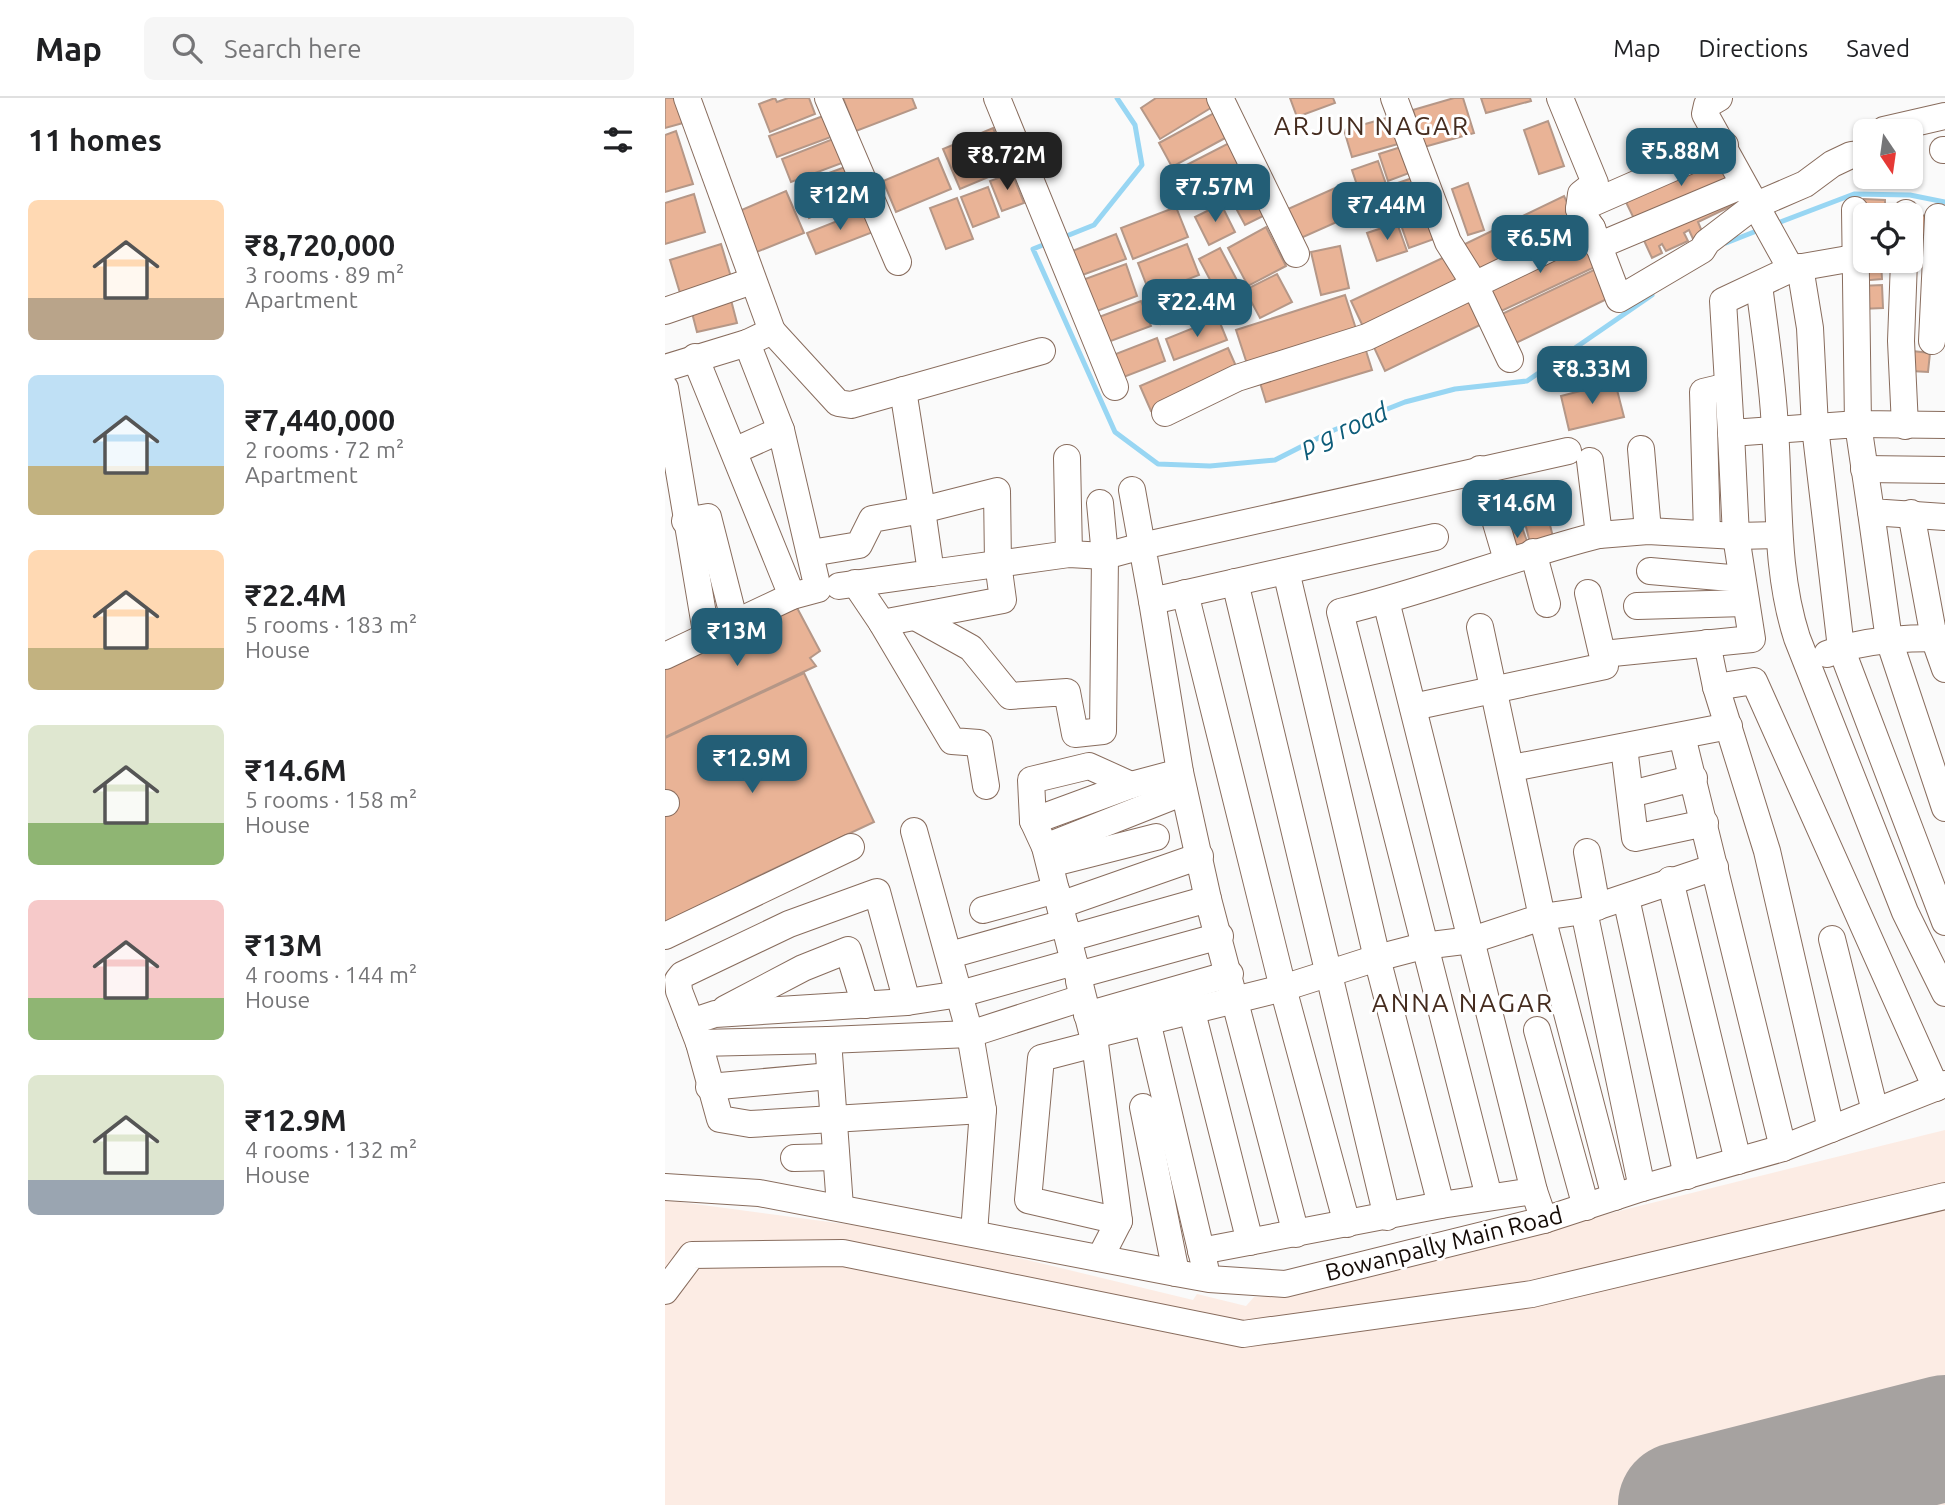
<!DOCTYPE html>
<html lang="en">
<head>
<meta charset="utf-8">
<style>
	:root { --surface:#fff; --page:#f6f6f6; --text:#202124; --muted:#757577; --line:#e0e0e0; --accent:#235e76 }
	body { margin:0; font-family:Ubuntu,sans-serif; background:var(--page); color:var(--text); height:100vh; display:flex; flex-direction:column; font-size:26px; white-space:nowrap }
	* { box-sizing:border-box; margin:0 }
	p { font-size:23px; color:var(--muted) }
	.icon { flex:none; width:38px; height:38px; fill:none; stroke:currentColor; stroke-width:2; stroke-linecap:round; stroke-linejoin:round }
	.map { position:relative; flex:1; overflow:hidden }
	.sheet { display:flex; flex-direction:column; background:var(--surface); width:665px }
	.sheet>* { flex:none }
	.needle { width:46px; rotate:167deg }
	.tools { position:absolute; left:1188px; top:21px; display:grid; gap:14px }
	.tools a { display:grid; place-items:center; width:70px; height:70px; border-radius:10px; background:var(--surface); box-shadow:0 2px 5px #0004; font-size:35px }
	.price { position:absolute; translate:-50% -60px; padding:0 16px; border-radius:14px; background:var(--accent); color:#fff; font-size:23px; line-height:46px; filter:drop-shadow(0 2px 4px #0008) }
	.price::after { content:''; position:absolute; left:50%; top:42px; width:21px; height:16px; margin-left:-10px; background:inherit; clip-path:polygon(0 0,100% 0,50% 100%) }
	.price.on { background:#222; color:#fff }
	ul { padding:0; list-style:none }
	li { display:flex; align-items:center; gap:21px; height:175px; padding:0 28px }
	li span { display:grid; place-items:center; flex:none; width:196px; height:140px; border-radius:10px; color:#555 }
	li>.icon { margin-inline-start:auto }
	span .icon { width:84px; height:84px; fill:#fffc; stroke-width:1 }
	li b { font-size:30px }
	h2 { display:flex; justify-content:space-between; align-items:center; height:84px; padding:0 28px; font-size:30px }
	header { display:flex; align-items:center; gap:42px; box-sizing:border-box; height:98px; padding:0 35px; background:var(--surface); border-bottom:2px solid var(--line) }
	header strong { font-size:33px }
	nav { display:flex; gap:38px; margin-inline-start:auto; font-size:24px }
	.search { width:490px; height:63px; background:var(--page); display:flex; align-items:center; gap:18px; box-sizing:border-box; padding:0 24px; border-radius:10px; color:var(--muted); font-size:26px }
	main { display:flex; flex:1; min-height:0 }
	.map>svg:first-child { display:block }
	.built { fill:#fcece4 }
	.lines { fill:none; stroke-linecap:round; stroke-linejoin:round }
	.stream { stroke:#98d6f3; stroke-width:5 }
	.taxiway { stroke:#a6a2a0; stroke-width:51 }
	.runway { stroke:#a6a2a0; stroke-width:126 }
	.building { fill:#e9b396; stroke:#b59787; stroke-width:2 }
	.minor-casing { stroke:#886c5d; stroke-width:28 }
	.minor { stroke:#fff; stroke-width:26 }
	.labels { text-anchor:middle; stroke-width:6; stroke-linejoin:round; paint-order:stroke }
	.street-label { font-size:24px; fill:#150b06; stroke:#fff }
	.neighbourhood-label { font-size:26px; letter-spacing:2px; fill:#452c1f; stroke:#fff }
	.water-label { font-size:26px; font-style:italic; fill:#0d5c79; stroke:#fff }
</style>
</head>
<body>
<header>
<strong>Map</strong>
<div class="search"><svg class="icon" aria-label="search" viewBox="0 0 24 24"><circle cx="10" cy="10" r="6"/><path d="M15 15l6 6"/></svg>Search here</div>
<nav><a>Map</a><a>Directions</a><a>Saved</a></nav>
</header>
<main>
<section class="sheet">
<h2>11 homes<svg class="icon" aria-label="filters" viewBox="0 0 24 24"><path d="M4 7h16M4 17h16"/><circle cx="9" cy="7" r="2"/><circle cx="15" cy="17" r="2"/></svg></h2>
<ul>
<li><span style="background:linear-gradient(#ffd9b3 70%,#b9a48a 0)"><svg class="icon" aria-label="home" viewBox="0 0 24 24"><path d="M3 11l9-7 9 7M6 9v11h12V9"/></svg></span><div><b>₹8,720,000</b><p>3 rooms · 89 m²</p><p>Apartment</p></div></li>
<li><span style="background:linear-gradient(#bfe0f5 65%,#c2b280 0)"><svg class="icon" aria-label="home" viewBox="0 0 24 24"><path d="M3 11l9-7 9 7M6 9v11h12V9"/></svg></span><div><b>₹7,440,000</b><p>2 rooms · 72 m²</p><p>Apartment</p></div></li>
<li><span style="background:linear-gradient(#ffd9b3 70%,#c2b280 0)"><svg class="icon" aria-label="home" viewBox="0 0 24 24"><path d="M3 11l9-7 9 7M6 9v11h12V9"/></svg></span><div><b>₹22.4M</b><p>5 rooms · 183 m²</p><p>House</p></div></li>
<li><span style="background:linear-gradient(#dfe7d0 70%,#8fb573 0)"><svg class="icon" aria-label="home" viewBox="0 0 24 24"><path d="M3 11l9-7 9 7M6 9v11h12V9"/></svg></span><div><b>₹14.6M</b><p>5 rooms · 158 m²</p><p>House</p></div></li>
<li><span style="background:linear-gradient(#f6c9c9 70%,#8fb573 0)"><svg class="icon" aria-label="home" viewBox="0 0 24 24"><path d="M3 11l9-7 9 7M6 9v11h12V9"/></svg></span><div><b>₹13M</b><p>4 rooms · 144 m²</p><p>House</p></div></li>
<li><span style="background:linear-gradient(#dfe7d0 75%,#9aa5b1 0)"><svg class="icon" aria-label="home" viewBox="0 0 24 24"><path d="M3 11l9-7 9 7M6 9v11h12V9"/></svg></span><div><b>₹12.9M</b><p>4 rooms · 132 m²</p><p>House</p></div></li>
</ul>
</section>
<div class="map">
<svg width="1280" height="1407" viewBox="0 0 1280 1407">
	<rect width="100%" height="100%" fill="#fafafa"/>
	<path class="built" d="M1280,1032v375h-1280v-305l255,34 273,66 4,-6 49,12 8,-9 28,-2z"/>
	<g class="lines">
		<g class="stream">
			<path d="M1110,126l79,-30 56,1 35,7"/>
			<path d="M399,139l30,-12 48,-60 -7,-40 -18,-27"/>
			<path d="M383,145l-15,6 82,183 43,32 52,2 65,-6 59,-30 71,-28 50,-13 72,-8 125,-86"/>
			<path d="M1061,145l33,-13"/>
		</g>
		<g class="taxiway">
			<path d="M1047,1407c3,-30 29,-47 53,-59l180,-13"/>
			<path d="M1225,1407l22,-36 33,-29"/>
		</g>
		<path class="runway" d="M1016,1407l264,-67"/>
	</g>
	<g class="building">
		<path d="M0,0h11l7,25 -18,5z"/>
		<path d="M110,0l2,4 11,-4h21l6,16 -45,18 -11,-28z"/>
		<path d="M178,0h69l4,10 -60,23z"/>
		<path d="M491,0h53l5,8 -54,33 -19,-31z"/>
		<path d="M625,0h43l2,5 -38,14z"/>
		<path d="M789,0h9l11,35 -50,14 -11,-37z"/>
		<path d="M816,0h49l1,3 -45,12z"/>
		<path d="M549,15l13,24 -55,30 -13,-24z"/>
		<path d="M158,18l8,21 -54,20 -8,-21z"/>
		<path d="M725,19l8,27 -46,13 -8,-27z"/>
		<path d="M883,23l16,45 -25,8 -15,-44z"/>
		<path d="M328,30l17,40 -50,21 -17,-40z"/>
		<path d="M11,33l17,53 -28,8v-57z"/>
		<path d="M168,41l9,24 -51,19 -9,-23z"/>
		<path d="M566,44l15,27 -60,31 -15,-27z"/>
		<path d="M739,48l8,26 -24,9 -9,-27z"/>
		<path d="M1059,51l15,31 -101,47 -15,-31z"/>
		<path d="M273,60l13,31 -55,23 -13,-31z"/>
		<path d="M713,63l9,26 -26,10 -9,-27z"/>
		<path d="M180,69l13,32 -49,19 -13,-33z"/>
		<path d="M347,75l12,30 -22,8 -12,-30z"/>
		<path d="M750,79l10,29 -21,7 -9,-29z"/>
		<path d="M803,85l16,47 -16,5 -16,-46z"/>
		<path d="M679,86l13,29 -56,25 -13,-29z"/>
		<path d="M323,89l11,30 -26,10 -12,-30z"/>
		<path d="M590,89l14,26 -24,12 -14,-26z"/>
		<path d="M1078,89l5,11 -50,24 5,12 -10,5 -4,-9 -5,3 4,8 -22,10 -4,-7 -3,2 3,7 -10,5 -11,-24z"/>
		<path d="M728,91l9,27 -31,11 -9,-27z"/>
		<path d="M121,93l18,42 -50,20 -17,-41z"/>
		<path d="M29,96l11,38 -40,12v-41z"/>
		<path d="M899,98l15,32 -101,48 -15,-31z"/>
		<path d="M292,100l16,41 -27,10 -16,-41z"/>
		<path d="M1199,101l21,1v15l-22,1z"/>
		<path d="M556,106l14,28 -26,13 -14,-28z"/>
		<path d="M511,109l12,30 -55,22 -12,-31z"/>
		<path d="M762,111l10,29 -28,10 -10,-29z"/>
		<path d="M200,112l8,22 -57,22 -9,-21z"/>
		<path d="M1246,117l23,1 -1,19h-22z"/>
		<path d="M732,125l10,28 -30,10 -10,-28z"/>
		<path d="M601,129l20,39 -38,20 -20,-38z"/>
		<path d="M451,136l10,25 -49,18 -10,-24z"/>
		<path d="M921,138l13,29 -104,49 -14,-28z"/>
		<path d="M56,146l10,33 -51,16 -10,-33z"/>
		<path d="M522,146l12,31 -49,19 -12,-31z"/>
		<path d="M675,148l9,42 -28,7 -10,-43z"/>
		<path d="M555,150l27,51 -21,11 -27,-51z"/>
		<path d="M786,156l15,32 -100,47 -15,-32z"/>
		<path d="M1200,163h16l1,18 -23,2z"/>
		<path d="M461,166l11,32 -48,18 -12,-32z"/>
		<path d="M933,170l13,29 -95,46 -14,-29z"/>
		<path d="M612,176l15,28 -32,16 -15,-28z"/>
		<path d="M537,185l8,22 -49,19 -8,-22z"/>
		<path d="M1217,187l1,23 -22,1 -1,-23z"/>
		<path d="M803,196l14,30 -97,47 -14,-30z"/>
		<path d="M680,197l13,40 -109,35 -13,-40z"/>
		<path d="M66,202l6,23 -40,9 -6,-23z"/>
		<path d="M476,203l10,25 -51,19 -9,-25z"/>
		<path d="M553,220l9,22 -53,20 -8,-21z"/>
		<path d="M492,240l8,23 -49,19 -8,-23z"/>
		<path d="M698,243l9,29 -106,32 -9,-29z"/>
		<path d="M563,250l11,25 -88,38 -11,-25z"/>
		<path d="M1247,253l18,2 -2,19 -17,-1z"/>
		<path d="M950,284l9,35 -55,13 -8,-34z"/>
		<path d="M849,405l3,14 -14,4 -4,-14z"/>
		<path d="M881,411l7,28 -23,6 -7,-28z"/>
		<path d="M858,432l5,14 -17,5 -5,-14z"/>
		<path d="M130,506l25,47 -10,7 6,8 -151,71v-74z"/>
		<path d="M139,575l70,149 -126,59 -48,30 -35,16v-189z"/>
	</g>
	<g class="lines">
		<g class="minor-casing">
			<g id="minor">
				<path d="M22,0l85,233"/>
				<path d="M163,0l70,164"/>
				<path d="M332,0l118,289"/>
				<path d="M555,0l76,156"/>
				<path d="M729,0l54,144 27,43 35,74"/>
				<path d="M895,0l35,85 -14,11 -2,15 13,19 27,71 83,-49 5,-8 47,-36 51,-22 27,-20 19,-9 14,-2"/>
				<path d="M1054,0l-12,7 -2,9 86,155"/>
				<path d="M1219,32l61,-14"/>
				<path d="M1278,52h2"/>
				<path d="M914,111l146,-64"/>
				<path d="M1190,112l3,214 87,1"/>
				<path d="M1241,117v-2"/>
				<path d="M933,148l145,-61"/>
				<path d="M1189,160l-63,11 -68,32 8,132 127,-9 13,88 74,5"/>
				<path d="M1239,163l-3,80 4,85"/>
				<path d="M1135,169l10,61 5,99 26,221 104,274"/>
				<path d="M1094,187c6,48 14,96 16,145 5,70 0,140 22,208l108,274 40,81"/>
				<path d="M0,213l87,-30"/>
				<path d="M1267,243l6,-124"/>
				<path d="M30,259l97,239"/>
				<path d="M0,270l82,-25"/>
				<path d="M0,290l42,250"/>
				<path d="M500,315l72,-35 130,-41 225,-109"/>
				<path d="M976,351l7,82"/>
				<path d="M69,353l47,-21"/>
				<path d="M402,360l2,96"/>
				<path d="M815,371l27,91"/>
				<path d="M1199,371l81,1"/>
				<path d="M1206,414l18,128 56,168"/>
				<path d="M1246,415l23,125 11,31"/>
				<path d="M20,423l23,-4 27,106"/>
				<path d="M1042,436l-4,-142 25,-6"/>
				<path d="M934,437l49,-4 88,5 43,-1"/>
				<path d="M770,439l-283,64 -10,-55 426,-95"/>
				<path d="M868,454l14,52"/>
				<path d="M146,455l48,-8 13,-26 50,-9 9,63 -92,13"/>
				<path d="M621,473l91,387 64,247"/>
				<path d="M985,473l92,8"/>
				<path d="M266,475l138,-19 36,2 37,-10 -10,-56"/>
				<path d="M570,484l152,635"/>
				<path d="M190,485l27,40 121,-23 -5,-37 -1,-72 -75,19 -19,-120"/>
				<path d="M520,495l98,395 64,236"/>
				<path d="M721,503l148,590 10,29"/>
				<path d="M972,508l109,-3"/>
				<path d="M252,520l54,30 39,48 57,-4 8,42 28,-3 2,-175 -5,-53"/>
				<path d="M217,525l70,118 27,2 7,43"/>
				<path d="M815,529l62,290 42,-6 131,-44"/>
				<path d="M1042,545l9,44 51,164 64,278"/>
				<path d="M938,556l149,-15 -16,-103 -5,-103"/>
				<path d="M1162,556c36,-15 80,-16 118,-16"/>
				<path d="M0,558l127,-60 26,-7 -37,-159 -34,-87 25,-12 66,72 13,2 191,-54"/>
				<path d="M1051,589l38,-6 182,407"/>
				<path d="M748,609l192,-41 -17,-73"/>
				<path d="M1017,638l101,412"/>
				<path d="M959,649l11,91 70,-15"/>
				<path d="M847,670l217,-42"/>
				<path d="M515,674l28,127 88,335"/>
				<path d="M966,696l63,-16"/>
				<path d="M0,705h1"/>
				<path d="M368,723l-2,-41 58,-14 42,19"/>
				<path d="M249,733l56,203 13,76 -9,123"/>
				<path d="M380,749l139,-55"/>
				<path d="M922,754l10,55"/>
				<path d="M385,766l106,-27"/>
				<path d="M1005,782l68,281"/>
				<path d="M961,800l61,278"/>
				<path d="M395,807l140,-49"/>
				<path d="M318,812l73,-20"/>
				<path d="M919,813l58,277"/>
				<path d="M0,838l186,-89"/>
				<path d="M1167,841l43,172"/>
				<path d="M285,857l114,-32 6,15 138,-39"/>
				<path d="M409,864l4,13 142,-39"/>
				<path d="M414,883l16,63 24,177 -19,37"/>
				<path d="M242,904l-30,-110 -88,32 -107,51 -4,5 1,11 20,52 21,76 30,5 233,-14"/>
				<path d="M60,911l78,-41 45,-18 17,55"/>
				<path d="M527,914l58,230"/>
				<path d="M422,917l143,-41"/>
				<path d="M482,923l58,246"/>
				<path d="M26,924l24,-8 192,-12 53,-8 114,-32 -29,-115 -12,-26 98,-36 49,-13 -28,-171"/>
				<path d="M872,932l49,177"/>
				<path d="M34,945l129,-3"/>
				<path d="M44,989l121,-11"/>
				<path d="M478,1009l33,166"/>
				<path d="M129,1060l42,-1"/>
				<path d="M0,1089l94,6 417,80 33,6 76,5 259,-64 98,-32 141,-40 162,-64"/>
				<path d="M824,1099l-149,-585c88,-21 172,-55 259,-77l-9,-74"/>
				<path d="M175,1109l-12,-167 142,-6 112,-36"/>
				<path d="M454,1123l-91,-21 13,-142 54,-14 -1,-9 189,-47 94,-30 46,-12 49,-6 70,-23 73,280"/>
				<path d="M536,1153l240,-46 93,-14"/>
				<path d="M0,1193l27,-36 151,-2 400,81 289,-40 413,-98"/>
			</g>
		</g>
		<use href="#minor" class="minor"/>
	</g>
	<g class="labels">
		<g class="street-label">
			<text transform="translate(779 1146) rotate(-14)" y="8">Bowanpally Main Road</text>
		</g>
		<g class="neighbourhood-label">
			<text x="707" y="37">ARJUN NAGAR</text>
			<text x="798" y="914">ANNA NAGAR</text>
		</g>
		<g class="water-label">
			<text transform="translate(679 331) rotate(-24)" y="9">p g road</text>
		</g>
	</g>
</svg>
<div class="tools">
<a><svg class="needle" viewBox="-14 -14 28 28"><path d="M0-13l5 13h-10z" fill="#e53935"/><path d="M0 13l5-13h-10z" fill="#757577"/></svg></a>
<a><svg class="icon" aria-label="locate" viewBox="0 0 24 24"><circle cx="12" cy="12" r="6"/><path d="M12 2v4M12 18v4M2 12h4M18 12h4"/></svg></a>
</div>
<b class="price" style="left:1016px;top:90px">₹5.88M</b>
<b class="price on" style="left:342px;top:94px">₹8.72M</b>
<b class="price" style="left:550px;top:126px">₹7.57M</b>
<b class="price" style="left:175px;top:134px">₹12M</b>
<b class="price" style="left:722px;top:144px">₹7.44M</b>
<b class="price" style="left:875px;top:177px">₹6.5M</b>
<b class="price" style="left:532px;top:241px">₹22.4M</b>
<b class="price" style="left:927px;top:308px">₹8.33M</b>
<b class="price" style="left:852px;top:442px">₹14.6M</b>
<b class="price" style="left:72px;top:570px">₹13M</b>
<b class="price" style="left:87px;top:697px">₹12.9M</b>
</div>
</main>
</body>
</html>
